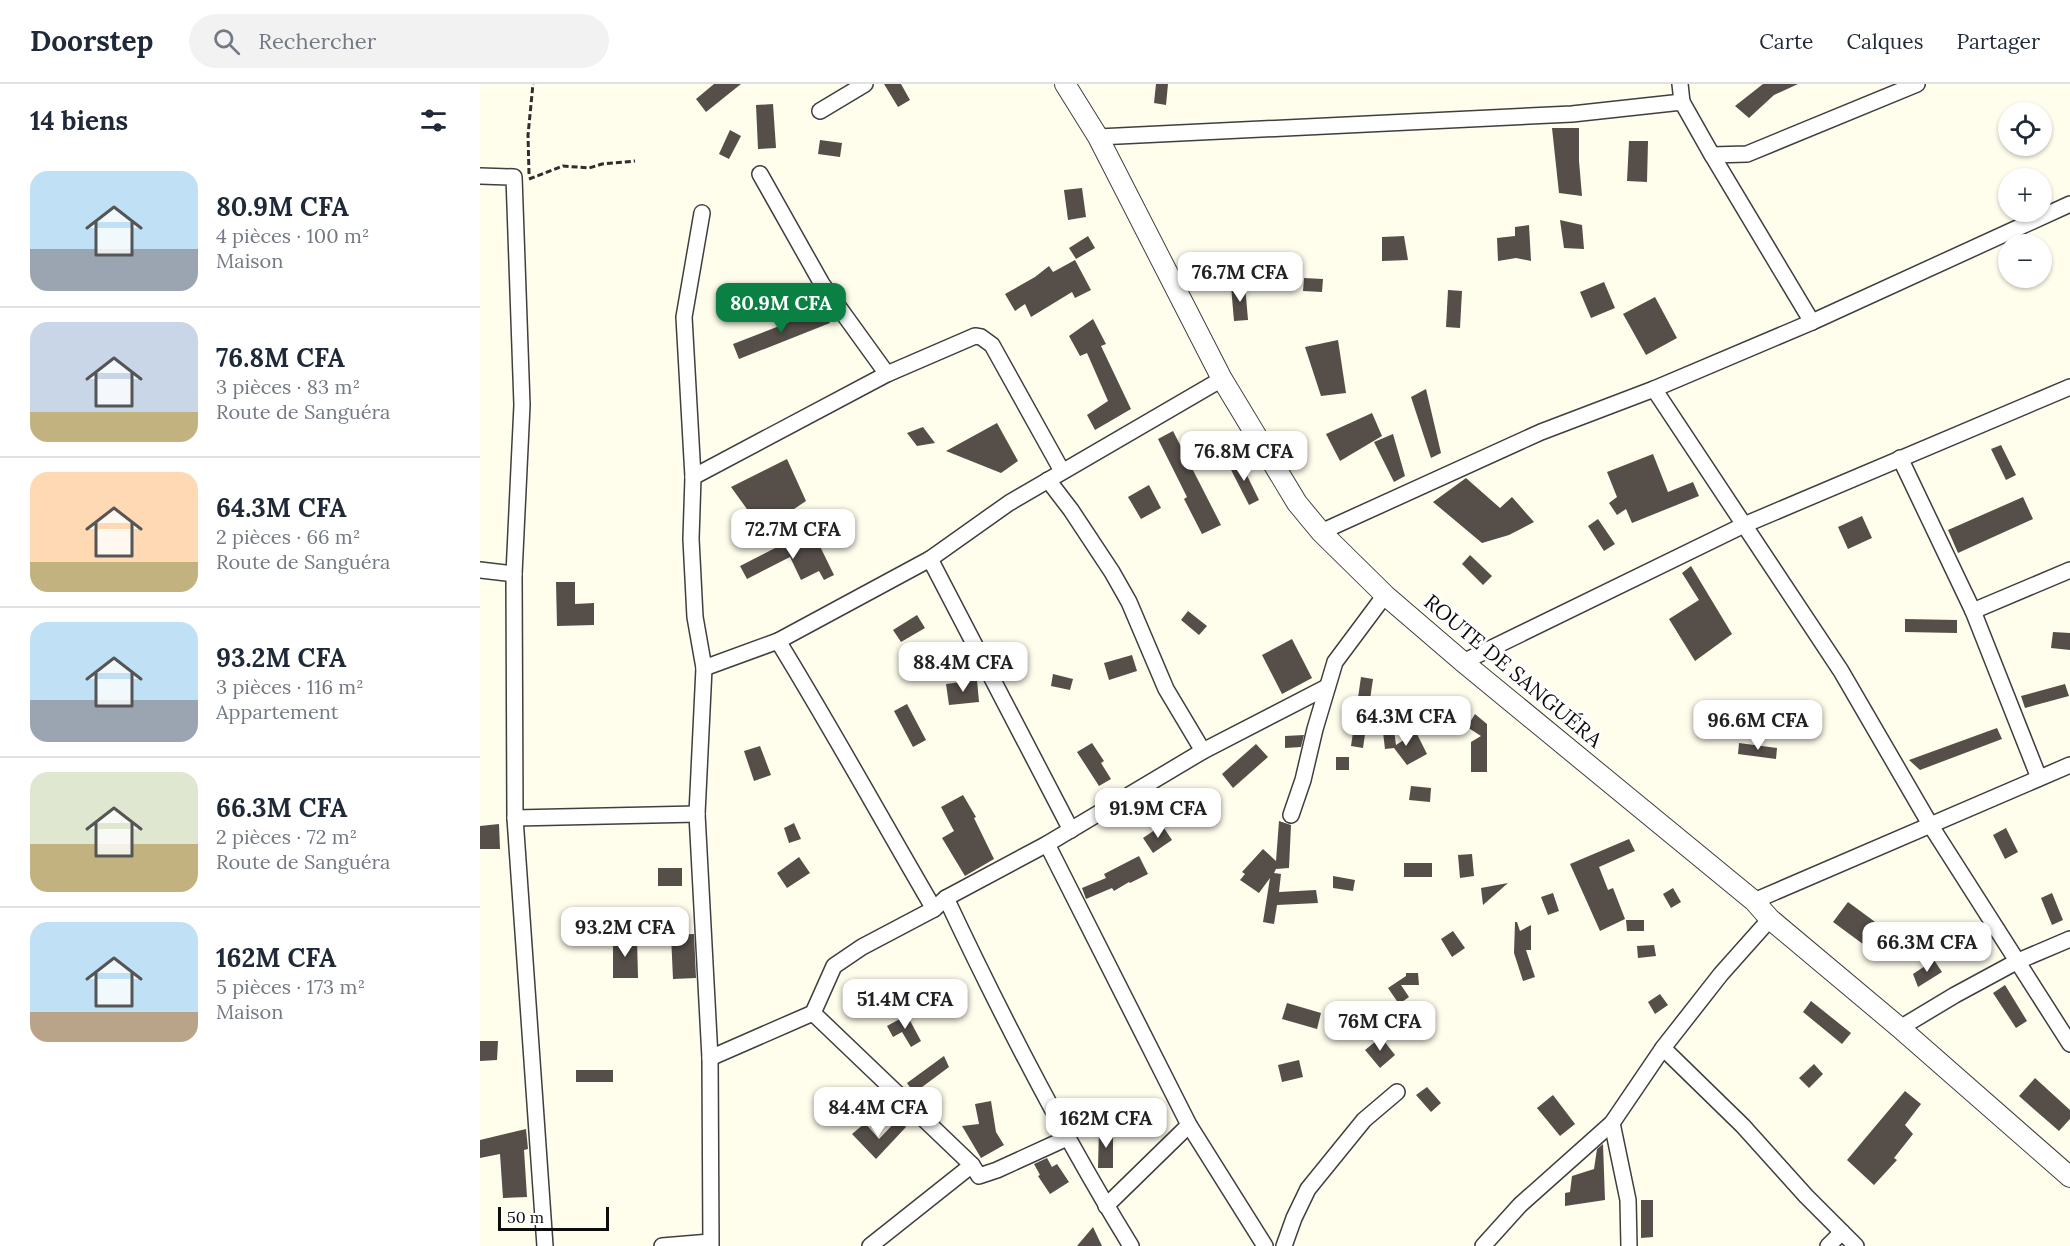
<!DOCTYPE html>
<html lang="fr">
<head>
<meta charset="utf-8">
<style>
	:root { --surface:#fff; --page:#f2f2f3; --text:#1f2937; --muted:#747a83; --line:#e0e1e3; --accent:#0b8043 }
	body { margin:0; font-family:Lora,serif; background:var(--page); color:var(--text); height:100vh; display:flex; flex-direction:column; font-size:22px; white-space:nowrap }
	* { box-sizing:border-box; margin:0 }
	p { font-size:20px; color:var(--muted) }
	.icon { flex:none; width:33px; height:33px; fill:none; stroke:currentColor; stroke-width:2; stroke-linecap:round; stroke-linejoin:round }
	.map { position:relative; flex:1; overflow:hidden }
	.side { display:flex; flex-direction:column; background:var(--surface); width:480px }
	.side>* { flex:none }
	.fabs { position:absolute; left:1518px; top:18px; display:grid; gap:12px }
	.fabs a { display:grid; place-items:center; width:54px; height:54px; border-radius:50%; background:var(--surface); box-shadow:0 2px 4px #0004; font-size:30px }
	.scale { position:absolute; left:18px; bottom:15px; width:111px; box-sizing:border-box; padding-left:6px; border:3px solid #0c0c0c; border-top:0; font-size:16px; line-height:21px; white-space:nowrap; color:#0c0c0c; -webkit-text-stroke:4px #fff; paint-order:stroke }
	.price { position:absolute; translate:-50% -51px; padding:0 14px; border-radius:12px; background:#fff; color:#222; font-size:20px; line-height:39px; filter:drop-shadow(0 2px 3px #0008) }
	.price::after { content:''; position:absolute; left:50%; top:36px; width:18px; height:14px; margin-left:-9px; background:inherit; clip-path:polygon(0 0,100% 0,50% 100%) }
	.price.current { background:var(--accent); color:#fff }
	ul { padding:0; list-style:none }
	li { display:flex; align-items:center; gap:18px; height:150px; padding:0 30px }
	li+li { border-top:2px solid var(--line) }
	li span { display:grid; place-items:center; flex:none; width:168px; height:120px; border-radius:18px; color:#555 }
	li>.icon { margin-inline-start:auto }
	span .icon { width:72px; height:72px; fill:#fffc; stroke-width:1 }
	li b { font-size:26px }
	h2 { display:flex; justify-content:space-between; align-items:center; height:72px; padding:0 30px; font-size:26px }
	header { display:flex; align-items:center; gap:36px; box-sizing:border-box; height:84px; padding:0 30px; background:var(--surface); border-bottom:2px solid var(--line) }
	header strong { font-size:28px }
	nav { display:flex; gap:33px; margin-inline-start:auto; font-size:21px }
	.search { width:420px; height:54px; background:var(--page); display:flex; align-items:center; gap:15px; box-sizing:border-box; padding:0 21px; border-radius:33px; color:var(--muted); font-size:22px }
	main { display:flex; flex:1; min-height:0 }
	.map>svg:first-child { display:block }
	.building { fill:#554e49 }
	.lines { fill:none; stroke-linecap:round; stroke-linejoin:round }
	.minor-casing { stroke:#3f3f3f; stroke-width:18 }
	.tertiary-casing { stroke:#3f3f3f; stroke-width:22 }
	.path { stroke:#2e2e2e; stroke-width:3; stroke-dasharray:6 3; stroke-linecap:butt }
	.minor { stroke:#fff; stroke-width:15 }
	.tertiary { stroke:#fff; stroke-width:20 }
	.labels { text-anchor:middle; stroke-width:6; stroke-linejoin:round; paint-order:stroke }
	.street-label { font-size:21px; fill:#0c0c0c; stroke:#fff }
</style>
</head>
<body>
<header>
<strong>Doorstep</strong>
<div class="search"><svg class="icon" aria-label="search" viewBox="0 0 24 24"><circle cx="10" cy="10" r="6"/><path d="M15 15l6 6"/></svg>Rechercher</div>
<nav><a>Carte</a><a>Calques</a><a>Partager</a></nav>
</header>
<main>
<section class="side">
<h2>14 biens<svg class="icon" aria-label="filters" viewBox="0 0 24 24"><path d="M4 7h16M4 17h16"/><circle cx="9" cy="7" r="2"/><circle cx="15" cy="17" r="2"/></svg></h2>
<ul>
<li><span style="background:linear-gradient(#bfe0f5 65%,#9aa5b1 0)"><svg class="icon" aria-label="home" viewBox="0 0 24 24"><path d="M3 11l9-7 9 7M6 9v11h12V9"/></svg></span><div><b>80.9M CFA</b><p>4 pièces · 100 m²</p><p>Maison</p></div></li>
<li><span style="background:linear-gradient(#c9d6e8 75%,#c2b280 0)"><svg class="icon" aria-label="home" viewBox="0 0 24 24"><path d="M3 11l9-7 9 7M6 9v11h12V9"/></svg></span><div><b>76.8M CFA</b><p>3 pièces · 83 m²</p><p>Route de Sanguéra</p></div></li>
<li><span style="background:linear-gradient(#ffd9b3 75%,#c2b280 0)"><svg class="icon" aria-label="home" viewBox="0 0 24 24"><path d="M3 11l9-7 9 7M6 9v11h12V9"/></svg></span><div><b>64.3M CFA</b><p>2 pièces · 66 m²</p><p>Route de Sanguéra</p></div></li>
<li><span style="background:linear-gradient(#bfe0f5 65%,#9aa5b1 0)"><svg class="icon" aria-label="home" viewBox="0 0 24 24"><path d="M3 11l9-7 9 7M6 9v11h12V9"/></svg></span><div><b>93.2M CFA</b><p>3 pièces · 116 m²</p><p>Appartement</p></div></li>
<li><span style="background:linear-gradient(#dfe7d0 60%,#c2b280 0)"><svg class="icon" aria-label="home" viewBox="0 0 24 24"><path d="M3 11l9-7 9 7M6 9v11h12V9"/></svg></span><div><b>66.3M CFA</b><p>2 pièces · 72 m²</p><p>Route de Sanguéra</p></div></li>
<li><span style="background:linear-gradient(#bfe0f5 75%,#b9a48a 0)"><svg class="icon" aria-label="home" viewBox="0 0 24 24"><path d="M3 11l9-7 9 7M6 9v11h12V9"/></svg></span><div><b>162M CFA</b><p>5 pièces · 173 m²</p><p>Maison</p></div></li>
</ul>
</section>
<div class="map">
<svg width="1590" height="1162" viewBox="0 0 1590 1162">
	<rect width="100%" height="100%" fill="#fffdec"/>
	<g class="building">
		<path d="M234,0h27l-35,28 -10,-13z"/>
		<path d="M404,0h17l9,16 -12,7z"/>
		<path d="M676,0h12l-2,21 -12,-2z"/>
		<path d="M1283,0h35l-24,11 -25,23 -14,-12z"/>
		<path d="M293,20l3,44 -18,1 -2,-44z"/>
		<path d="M1072,44h27v33l3,35 -23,-3z"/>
		<path d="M250,46l11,6 -12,23 -10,-5z"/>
		<path d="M340,56l22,3 -2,14 -22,-3z"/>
		<path d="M1149,57h19l-1,41 -20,-1z"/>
		<path d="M602,104l4,29 -18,3 -4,-30z"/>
		<path d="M1080,136l22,5 2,24 -20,-1z"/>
		<path d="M1049,141l2,36 -15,-3 -18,3 -1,-23 18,-2v-9z"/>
		<path d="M608,152l7,12 -19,11 -7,-11z"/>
		<path d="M924,152l4,24 -26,1v-24z"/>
		<path d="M728,173l6,11 -20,12 -7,-11z"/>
		<path d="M595,176l16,30 -16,8 -3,-6 -41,25 -6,-13 -10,7 -10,-17 30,-17 14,-11 4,6z"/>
		<path d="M824,194l19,1 -1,13 -19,-1z"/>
		<path d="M1124,198l11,26 -24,10 -11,-26z"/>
		<path d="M765,201l3,35 -14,1 -3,-35z"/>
		<path d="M968,206l14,1 -2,37 -14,-1z"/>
		<path d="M1175,213l22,41 -31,17 -23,-41z"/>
		<path d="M343,225l7,14 -91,36 -6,-15z"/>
		<path d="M613,235l13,25 -5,2 30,63 -36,21 -8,-15 21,-14 -21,-48 -7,3 -11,-20z"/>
		<path d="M858,256l8,53 -25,3 -16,-49z"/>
		<path d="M946,305l15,64 -10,5 -20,-61z"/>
		<path d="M892,329l10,23 -42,25 -14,-27z"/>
		<path d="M517,339l21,38 -17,12 -55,-22z"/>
		<path d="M443,343l12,16 -18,3 -10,-13z"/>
		<path d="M693,347l48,94 -19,9 -18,-35 3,-2 -29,-58z"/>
		<path d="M913,350l12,42 -11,6 -20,-40z"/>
		<path d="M1521,361l15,30 -10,5 -15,-31z"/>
		<path d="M1173,370l15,38 25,-10 6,14 -67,27 -6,-14 -9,6 -8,-12 8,-6 -10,-25z"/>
		<path d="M307,375l19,42 -67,45 13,-30 -21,-29z"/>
		<path d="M759,375l20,41 -10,5 -21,-41z"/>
		<path d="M986,394l34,30 12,-11 22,25 -25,13 -27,8 -49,-41z"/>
		<path d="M669,401l12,23 -20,11 -13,-22z"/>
		<path d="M1543,413l10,22 -75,34 -10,-23z"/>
		<path d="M1382,432l10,22 -24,11 -10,-22z"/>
		<path d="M1118,435l17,25 -11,7 -16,-25z"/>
		<path d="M334,450l20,41 -10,5 -5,-9 -18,9 -11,-23 -43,22 -7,-13 51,-26 5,10 10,-12z"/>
		<path d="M990,471l22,21 -9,9 -21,-21z"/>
		<path d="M1211,482l41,68 -37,27 -26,-42 30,-19 -17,-27z"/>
		<path d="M76,498h19v22l19,-1v22l-37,1z"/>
		<path d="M708,527l19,15 -8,9 -18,-15z"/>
		<path d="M437,531l8,13 -24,14 -8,-12z"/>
		<path d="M1425,535l52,1v13l-52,-1z"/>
		<path d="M1573,548l17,1v17l-19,-2z"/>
		<path d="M812,555l20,39 -30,16 -20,-39z"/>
		<path d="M652,571l5,16 -28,9 -5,-17z"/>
		<path d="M573,590l20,5 -3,11 -19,-4z"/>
		<path d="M881,593l12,2 -10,69 -12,-2z"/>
		<path d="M497,596l2,22 -30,3 -3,-21z"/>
		<path d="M1585,600l4,12 -44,12 -4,-12z"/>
		<path d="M427,620l19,36 -13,7 -19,-36z"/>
		<path d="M995,630l12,10v48h-16v-30l10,-6 -14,-9z"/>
		<path d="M1517,644l5,11 -82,31 -11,-10z"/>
		<path d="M914,646l2,15 20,-13 11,22 -20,11 -13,-17 -9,1 -2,-17z"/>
		<path d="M824,651l-3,12 -16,1v-12z"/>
		<path d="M612,659l12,18 -3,2 10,16 -12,7 -22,-34z"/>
		<path d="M1259,659l38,5 -1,11 -38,-5z"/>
		<path d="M776,660l12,13 -35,31 -11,-14z"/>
		<path d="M280,662l11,29 -17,6 -10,-30z"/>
		<rect x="856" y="673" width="13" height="13"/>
		<path d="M931,702l20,2 -1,14 -21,-2z"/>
		<path d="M483,711l13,22 -2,1 20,41 -29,17 -23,-38 12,-7 -13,-24z"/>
		<path d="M799,737l12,4 -2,43 -13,1 -2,4 7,1 -2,18 37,-2 2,13 -41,2 -3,19 -11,-2 7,-44 -11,15 -19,-13 5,-6 -3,-2 21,-23 13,12z"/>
		<path d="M314,739l7,16 -12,4 -5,-15z"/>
		<path d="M19,740l1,25h-20v-23z"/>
		<path d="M682,741l10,15 -19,13 -10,-15z"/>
		<path d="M1526,744l12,24 -13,7 -12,-24z"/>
		<path d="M1149,755l6,12 -36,16 9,23 5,-2 12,31 -25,12 -30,-67z"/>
		<path d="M992,770l2,22 -14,2 -2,-23z"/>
		<path d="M659,772l9,18 -18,9 -1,-1 -15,9 -2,-3 -26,11 -4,-11 24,-10 -2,-4z"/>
		<path d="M319,773l11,16 -23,15 -10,-15z"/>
		<rect x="924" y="779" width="28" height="14"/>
		<rect x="178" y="784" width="24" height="18"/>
		<path d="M853,792l22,4 -2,11 -20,-3z"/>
		<path d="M1028,799l-25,22 -2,-17z"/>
		<path d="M1193,804l8,14 -10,6 -8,-14z"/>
		<path d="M1073,809l6,18 -11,4 -7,-18z"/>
		<path d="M1572,809l11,27 -11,5 -11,-27z"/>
		<path d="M1368,818l34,25 -15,20 -34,-25z"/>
		<path d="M1146,836h18v11h-17z"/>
		<path d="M1035,838h2l3,9 11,-6v25h-5l9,27 -12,4 -9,-28z"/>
		<path d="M973,847l12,17 -13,9 -11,-18z"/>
		<path d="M214,850l2,44 -23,1 -2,-44z"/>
		<path d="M133,854h24l1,40h-25z"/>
		<path d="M1174,861l2,11 -18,2 -1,-12z"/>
		<path d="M1454,876l8,12 -24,15 -5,-13z"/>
		<path d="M926,889h12l1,12h-18l8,12 -10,7 -11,-16 18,-12z"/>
		<path d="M1525,901l22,36 -11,7 -23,-35z"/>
		<path d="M1180,910l8,11 -13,9 -7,-12z"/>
		<path d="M1331,917l40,32 -9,11 -39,-32z"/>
		<path d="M807,919l34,10 -4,16 -35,-10z"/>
		<path d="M427,931l14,26 -10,6 -9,-15 -9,5 -6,-11z"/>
		<path d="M901,953l14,18 -15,13 -15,-18z"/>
		<path d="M0,957h18l-1,19 -17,1z"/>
		<path d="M464,972l5,11 -35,26 -7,-10z"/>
		<path d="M819,976l4,17 -21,5 -4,-17z"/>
		<path d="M1334,980l9,10 -14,14 -10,-10z"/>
		<rect x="96" y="986" width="37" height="12"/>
		<path d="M1555,994l35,32v9l-11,12 -40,-35z"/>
		<path d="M947,1003l14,16 -10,9 -15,-17z"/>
		<path d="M1425,1007l16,13 -16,21 8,9 -19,24 3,2 -23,25 -27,-25z"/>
		<path d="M1073,1011l22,29 -15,12 -23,-28z"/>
		<path d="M511,1017l5,31 8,13 -23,13 -19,-32 17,-2 -4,-20z"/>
		<path d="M418,1035l8,8 -30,32 -24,-25 13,-11 14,16z"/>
		<path d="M46,1045l2,20 -4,1 3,47 -24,1 -3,-44 -20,4v-18z"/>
		<path d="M619,1046l14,1v37h-15z"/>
		<path d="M1123,1060l2,56 -40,6v-13l5,-1 2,-16 22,-7 3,-20z"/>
		<path d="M567,1074l5,9 5,-3 12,18 -19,12 -12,-18 2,-1 -6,-11z"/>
		<path d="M1161,1116h12v37l-12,1z"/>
		<path d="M613,1143l9,19h-25z"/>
	</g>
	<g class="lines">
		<g class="minor-casing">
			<g id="minor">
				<path d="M1200,0l2,18"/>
				<path d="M340,27l45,-27"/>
				<path d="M618,53l474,-23 110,-12 30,53 35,-1 170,-70"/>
				<path d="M1232,71l100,167"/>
				<path d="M280,90l62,110 65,90"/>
				<path d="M0,92l34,1 8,228 -8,169 1,244 30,428"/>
				<path d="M222,129l-18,104 9,160 -2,62 4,78 9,51 -7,146 13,244 1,188"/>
				<path d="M1174,305l187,282 90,155 139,218"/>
				<path d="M1420,374l73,153 66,167"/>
				<path d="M213,393l194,-103 88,-38 6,1 11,8 70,126"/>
				<path d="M568,396l23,30 41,62 17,30 37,87 37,62"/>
				<path d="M841,448l220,-100 113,-43 158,-67 258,-118"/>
				<path d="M450,475l141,271"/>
				<path d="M0,486l34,4"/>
				<path d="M1493,527l97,-41"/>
				<path d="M298,557c54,88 104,179 156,268"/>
				<path d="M983,578l281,-137 326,-138"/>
				<path d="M224,584l74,-27 152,-82 79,-56 213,-124"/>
				<path d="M811,731l12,-35 12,-51 20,-67 50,-67"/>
				<path d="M35,734l182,-4"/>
				<path d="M567,760l142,281 76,121"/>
				<path d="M466,814c56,119 116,236 185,348"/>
				<path d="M1274,817l316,-136"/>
				<path d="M333,929l159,152 7,11 18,-6 70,-32"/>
				<path d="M1420,944l55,-33 61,-33 54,-23"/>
				<path d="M1183,964l80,78 63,70 50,50"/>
				<path d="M230,974l103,-45 21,-47 28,-19 72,-38 12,-11 101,-54 156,-93 124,-64"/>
				<path d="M1132,1039l16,77 1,46"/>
				<path d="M626,1122l83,-81"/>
				<path d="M182,1162l48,-4"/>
				<path d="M390,1162l102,-81"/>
				<path d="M804,1162l10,-28 14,-29 56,-69 33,-28"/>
				<path d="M1003,1162l37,-41 92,-82 51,-75 58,-74 49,-55"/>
				<path d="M1348,1162l14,-14"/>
			</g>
		</g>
		<g class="tertiary-casing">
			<path id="tertiary" d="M585,0l33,53 124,242 75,124 24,29 64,63 78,67 291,239 16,18 130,109 170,149"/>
		</g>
		<g class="path">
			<path d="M49,90l-1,-39 5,-51"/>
			<path d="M49,95l34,-13 26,2 13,-4 33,-3"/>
		</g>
		<use href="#minor" class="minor"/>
		<use href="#tertiary" class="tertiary"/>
	</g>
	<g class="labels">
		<g class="street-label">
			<text transform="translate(1033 587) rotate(40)" y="7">ROUTE DE SANGUÉRA</text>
		</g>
	</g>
</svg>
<div class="fabs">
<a><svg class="icon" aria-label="locate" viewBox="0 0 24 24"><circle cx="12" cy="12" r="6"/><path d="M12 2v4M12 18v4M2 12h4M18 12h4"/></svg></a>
<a>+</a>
<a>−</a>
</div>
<div class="scale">50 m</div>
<b class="price" style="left:760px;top:219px">76.7M CFA</b>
<b class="price current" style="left:301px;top:250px">80.9M CFA</b>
<b class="price" style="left:764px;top:398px">76.8M CFA</b>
<b class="price" style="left:313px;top:476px">72.7M CFA</b>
<b class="price" style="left:483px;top:609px">88.4M CFA</b>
<b class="price" style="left:926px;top:663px">64.3M CFA</b>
<b class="price" style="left:1278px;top:667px">96.6M CFA</b>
<b class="price" style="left:678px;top:755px">91.9M CFA</b>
<b class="price" style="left:145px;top:874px">93.2M CFA</b>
<b class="price" style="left:1447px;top:889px">66.3M CFA</b>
<b class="price" style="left:425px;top:946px">51.4M CFA</b>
<b class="price" style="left:900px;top:968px">76M CFA</b>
<b class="price" style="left:398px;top:1054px">84.4M CFA</b>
<b class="price" style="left:626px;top:1065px">162M CFA</b>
</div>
</main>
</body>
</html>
